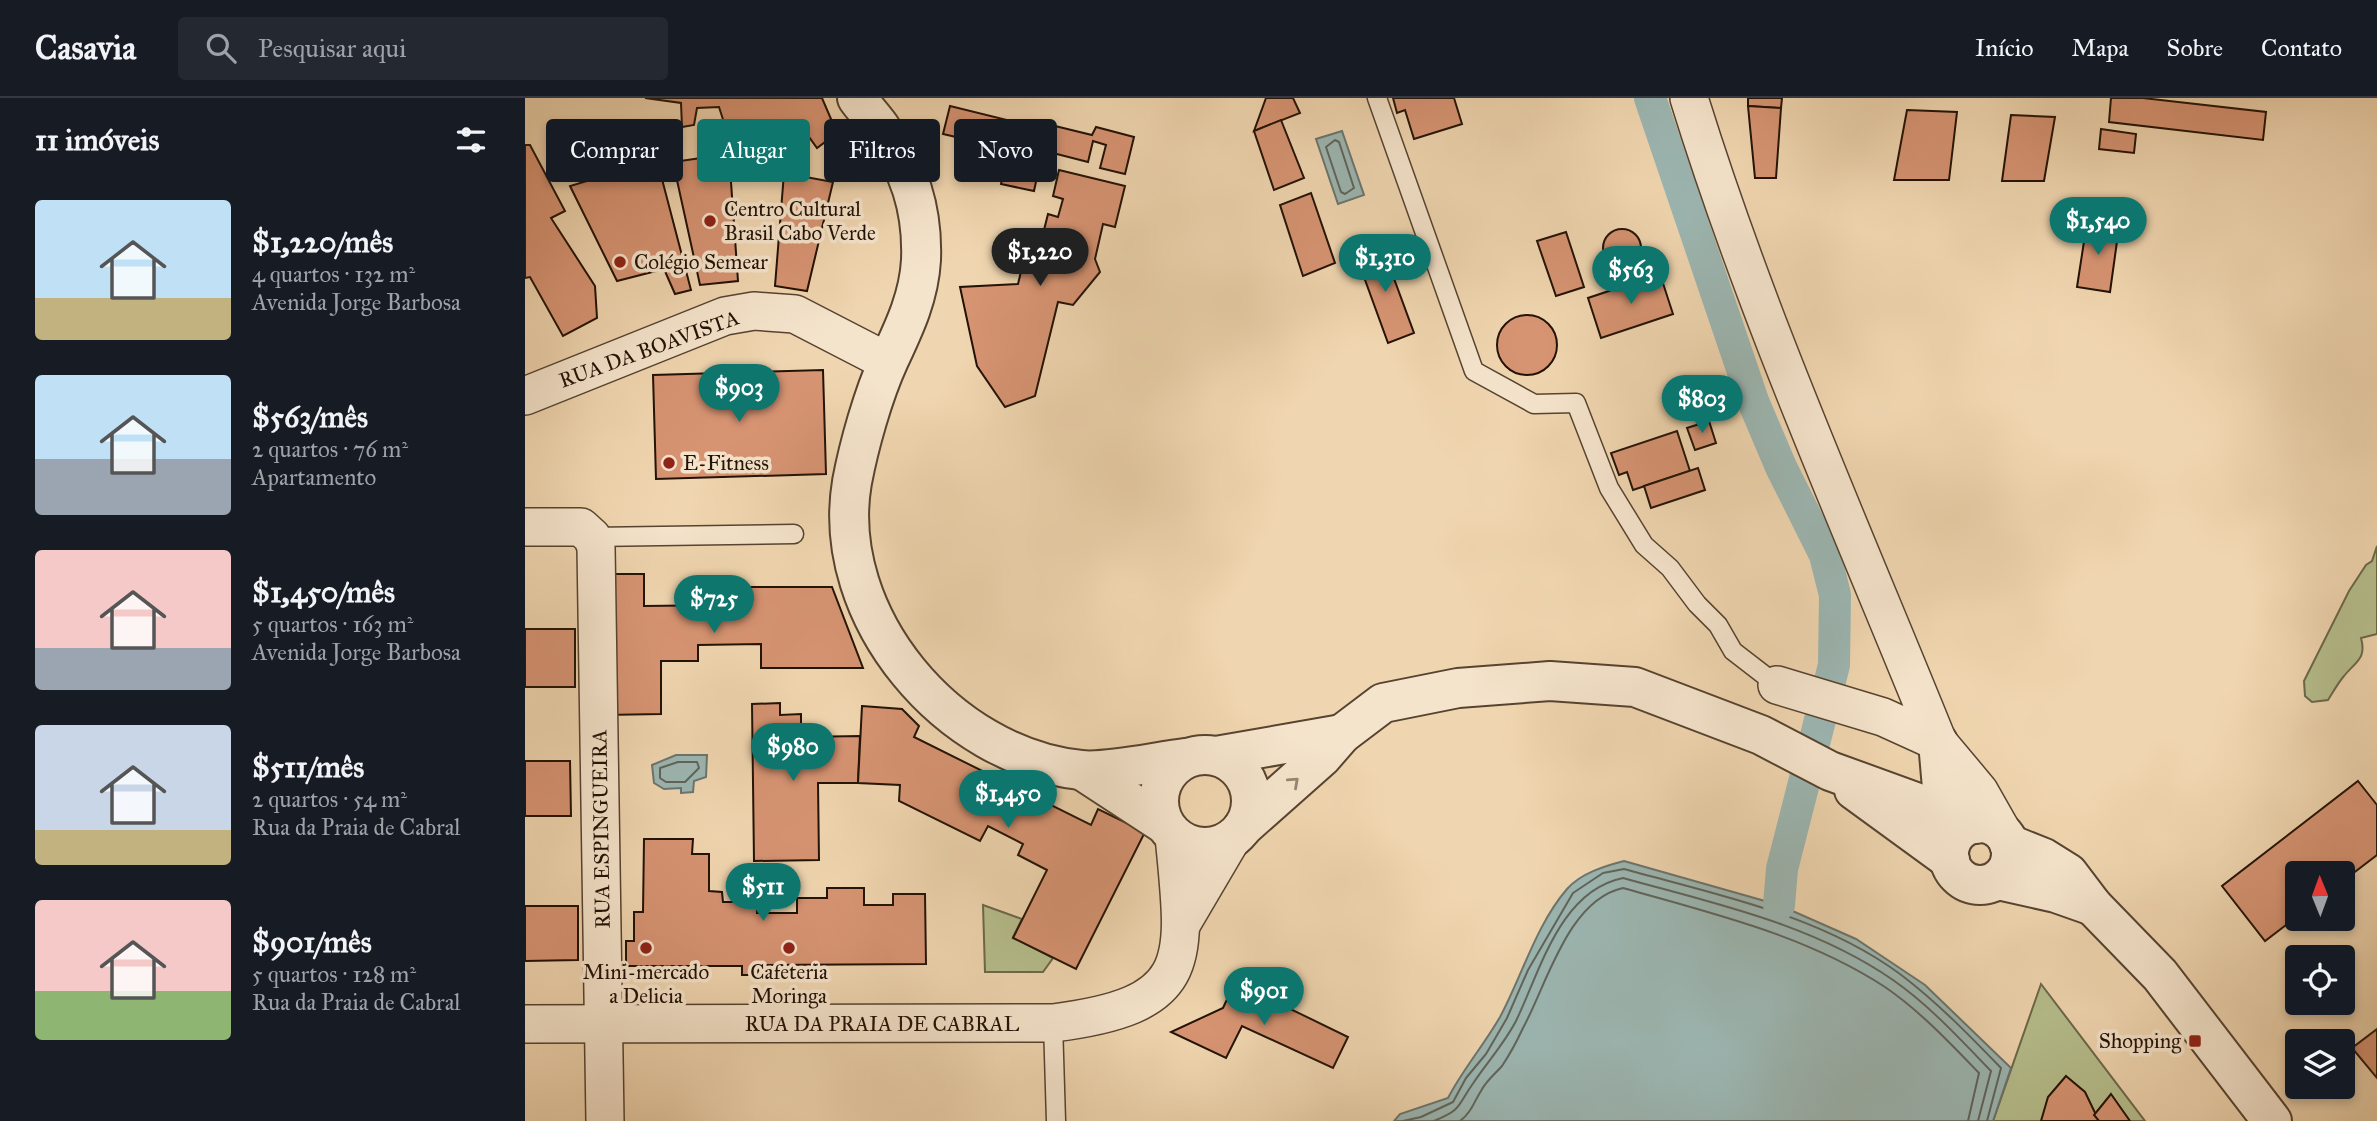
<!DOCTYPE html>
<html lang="pt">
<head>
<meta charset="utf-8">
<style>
	:root { --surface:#171b24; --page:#242831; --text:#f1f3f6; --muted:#9ea1a6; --line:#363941; --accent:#0f766e }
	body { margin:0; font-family:"IM FELL Great Primer",serif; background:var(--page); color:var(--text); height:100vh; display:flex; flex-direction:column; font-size:26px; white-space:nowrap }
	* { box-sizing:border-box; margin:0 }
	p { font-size:23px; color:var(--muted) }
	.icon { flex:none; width:38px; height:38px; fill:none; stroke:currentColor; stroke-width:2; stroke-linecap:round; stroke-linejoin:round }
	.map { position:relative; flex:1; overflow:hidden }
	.drawer { display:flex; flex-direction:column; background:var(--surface); width:525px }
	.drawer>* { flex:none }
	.hud { position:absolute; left:21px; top:21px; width:665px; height:63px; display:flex; gap:14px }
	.needle { width:46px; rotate:359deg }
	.controls { position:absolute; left:1760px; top:763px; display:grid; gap:14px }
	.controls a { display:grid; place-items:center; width:70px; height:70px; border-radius:7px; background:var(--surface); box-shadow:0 4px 10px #0003; font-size:35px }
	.price { position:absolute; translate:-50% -60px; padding:0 16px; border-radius:24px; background:var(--accent); color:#fff; font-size:23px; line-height:46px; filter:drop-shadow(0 2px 4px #0008) }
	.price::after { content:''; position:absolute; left:50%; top:42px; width:21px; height:16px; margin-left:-10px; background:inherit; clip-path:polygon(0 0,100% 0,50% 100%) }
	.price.current { background:#222; color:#fff }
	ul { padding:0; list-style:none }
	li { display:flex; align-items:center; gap:21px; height:175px; padding:0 35px }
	li span { display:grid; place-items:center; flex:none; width:196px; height:140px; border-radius:7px; color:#555 }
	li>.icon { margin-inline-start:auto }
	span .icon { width:84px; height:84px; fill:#fffc; stroke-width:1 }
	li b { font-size:30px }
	h2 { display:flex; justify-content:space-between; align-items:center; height:84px; padding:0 35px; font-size:30px }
	.chip { padding:0 24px; border-radius:7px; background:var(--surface); box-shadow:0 4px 10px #0003; font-size:24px; line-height:63px }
	.chip.current { background:var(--accent); color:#fff }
	header { display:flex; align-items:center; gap:42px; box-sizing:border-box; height:98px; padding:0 35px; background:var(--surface); border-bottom:2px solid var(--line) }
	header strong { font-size:33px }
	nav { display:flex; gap:38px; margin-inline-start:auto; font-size:24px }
	.search { width:490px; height:63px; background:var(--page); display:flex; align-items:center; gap:18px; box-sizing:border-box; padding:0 24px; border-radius:7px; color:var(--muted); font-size:26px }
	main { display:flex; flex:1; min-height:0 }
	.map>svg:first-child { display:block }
	.green { fill:#b6be8d; stroke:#6c684a; stroke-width:2 }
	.water { fill:#9cb7b3; stroke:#6b756e; stroke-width:2 }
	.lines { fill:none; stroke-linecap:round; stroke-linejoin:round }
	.shore { stroke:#5f645c; stroke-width:2 }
	.canal { stroke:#9cb7b3; stroke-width:32 }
	.building { fill:#d79473; stroke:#221206; stroke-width:2 }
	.service-casing { stroke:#564330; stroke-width:21 }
	.minor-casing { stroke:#564330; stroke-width:40 }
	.tertiary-casing { stroke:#564330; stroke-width:42 }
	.service { stroke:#f5e4cc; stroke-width:18 }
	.minor { stroke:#f5e4cc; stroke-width:37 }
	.tertiary { stroke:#f5e4cc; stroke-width:38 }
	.oneway { stroke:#968673 }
	.poi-dot { fill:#8f2418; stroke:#f5e4cc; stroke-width:2.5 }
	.labels { text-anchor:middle; stroke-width:7; stroke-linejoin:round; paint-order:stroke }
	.poi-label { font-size:21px; fill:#221206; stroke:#f5e4cc; text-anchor:start }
	.street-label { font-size:21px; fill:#221206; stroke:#f5e4cc }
</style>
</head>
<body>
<header>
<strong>Casavia</strong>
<div class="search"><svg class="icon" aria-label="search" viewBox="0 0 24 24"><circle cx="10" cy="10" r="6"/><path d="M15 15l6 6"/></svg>Pesquisar aqui</div>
<nav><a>Início</a><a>Mapa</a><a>Sobre</a><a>Contato</a></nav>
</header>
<main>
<section class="drawer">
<h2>11 imóveis<svg class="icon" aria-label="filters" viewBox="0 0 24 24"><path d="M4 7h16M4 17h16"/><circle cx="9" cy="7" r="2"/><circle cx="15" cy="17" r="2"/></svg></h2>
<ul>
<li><span style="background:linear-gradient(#bfe0f5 70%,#c2b280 0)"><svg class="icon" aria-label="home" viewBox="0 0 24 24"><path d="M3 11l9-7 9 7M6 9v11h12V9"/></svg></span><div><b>$1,220/mês</b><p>4 quartos · 132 m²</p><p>Avenida Jorge Barbosa</p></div></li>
<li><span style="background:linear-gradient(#bfe0f5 60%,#9aa5b1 0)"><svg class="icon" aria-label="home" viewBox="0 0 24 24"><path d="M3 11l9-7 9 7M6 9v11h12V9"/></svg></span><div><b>$563/mês</b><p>2 quartos · 76 m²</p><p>Apartamento</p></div></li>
<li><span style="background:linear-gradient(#f6c9c9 70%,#9aa5b1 0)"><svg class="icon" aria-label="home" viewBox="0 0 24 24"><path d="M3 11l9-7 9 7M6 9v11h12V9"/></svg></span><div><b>$1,450/mês</b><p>5 quartos · 163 m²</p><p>Avenida Jorge Barbosa</p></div></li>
<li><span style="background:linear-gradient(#c9d6e8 75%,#c2b280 0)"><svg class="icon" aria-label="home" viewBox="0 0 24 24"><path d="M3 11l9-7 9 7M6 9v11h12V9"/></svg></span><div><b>$511/mês</b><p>2 quartos · 54 m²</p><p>Rua da Praia de Cabral</p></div></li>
<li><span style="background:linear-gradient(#f6c9c9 65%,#8fb573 0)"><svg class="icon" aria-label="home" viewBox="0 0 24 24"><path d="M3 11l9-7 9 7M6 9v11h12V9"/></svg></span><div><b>$901/mês</b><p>5 quartos · 128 m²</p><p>Rua da Praia de Cabral</p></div></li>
</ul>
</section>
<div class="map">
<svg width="1852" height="1023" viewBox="0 0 1852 1023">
	<rect width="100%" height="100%" fill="#f0d6b0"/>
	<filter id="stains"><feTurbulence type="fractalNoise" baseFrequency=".00286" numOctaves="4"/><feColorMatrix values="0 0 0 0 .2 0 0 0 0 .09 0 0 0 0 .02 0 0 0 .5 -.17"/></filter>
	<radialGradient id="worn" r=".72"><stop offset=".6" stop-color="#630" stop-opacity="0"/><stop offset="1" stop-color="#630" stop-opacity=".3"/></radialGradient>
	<g class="green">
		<path d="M1852,448v88l-16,4c6,21 -6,24 -17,38 -6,7 -11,16 -16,24l-16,2 -7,-6 -1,-15 45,-90 17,-26 6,-4z"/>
		<path d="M458,807l39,14 -9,18 40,21 -10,14h-58z"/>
		<path d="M1516,886l104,137h-152z"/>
	</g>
	<g class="water">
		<path d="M817,33l22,64 -26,9 -22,-65z"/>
		<path d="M151,657h31l-1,22 -12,4 -1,11 -12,1v-5l-17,1 -10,-6 -2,-18z"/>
		<path d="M1099,763l155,44 77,34 69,46 86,83 -18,53h-599l6,-7 48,-16c15,-29 36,-53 52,-81 22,-41 36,-92 67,-128 14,-16 38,-23 57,-28z"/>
	</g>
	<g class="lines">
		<g class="shore">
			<path d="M810,42l4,2 15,46 -9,6 -4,-2 -15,-45z"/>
			<path d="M153,664h19l2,6 -14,14h-19l-6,-4v-10z"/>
			<path d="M878,1023l18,-4 32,-15 13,-24 20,-24 21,-36 21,-48 45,-77 30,-20 21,-4c94,26 196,46 276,105 37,28 69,61 101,94l-14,53"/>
			<path d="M909,1023c30,-13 22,-14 40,-39 14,-21 30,-38 42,-61 25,-52 44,-130 107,-143 93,26 189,46 270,102 36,25 67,59 98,91l-13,50"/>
			<path d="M935,1023c11,-8 14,-19 21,-30 5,-10 14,-17 21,-25 8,-12 15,-25 21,-38 24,-44 45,-128 100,-140 91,26 182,47 262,99 35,24 65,56 94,86l-11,48"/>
		</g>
		<path class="canal" d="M1125,0l103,303 28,66 44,88 10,40 -1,70 -52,204 -3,36"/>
	</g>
	<g class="building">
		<path d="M120,0h177l15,35 -20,15 -8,-11 -27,8 -11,-18 -23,12 -7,-12 -14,5 -8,-25 -22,1 -3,17 -12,2 -1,-24z"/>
		<path d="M741,0h27l7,15 -46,18z"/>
		<path d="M868,0h61l8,26 -48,15 -9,-29 -8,3z"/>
		<path d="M1223,0h34l-1,10 -33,-2z"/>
		<path d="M1586,0h32l123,14 -3,28 -154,-18z"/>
		<path d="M425,8l69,17 -7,27 -69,-16z"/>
		<path d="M1223,8l33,2 -5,70h-21z"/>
		<path d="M1382,12l50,2 -8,68h-55z"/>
		<path d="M1486,17l44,2 -11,64h-42z"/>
		<path d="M756,22l23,58 -30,12 -20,-59z"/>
		<path d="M502,27l19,5 -7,25 -18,-5z"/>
		<path d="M530,28l37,9 4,-8 38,10 -9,37 -25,-6 6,-23 -13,-4 -5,21 -39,-10z"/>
		<path d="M1576,31l35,5 -2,19 -35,-4z"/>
		<path d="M0,47h5l35,66 -14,7 44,68 2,32 -34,18 -33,-59 -5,1z"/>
		<path d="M204,56l9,127 -38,4 -27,-123z"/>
		<path d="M132,62l34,130 -16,4 -11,-25 -47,12 -47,-95z"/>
		<path d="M479,72l33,7 -3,14 -33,-7z"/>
		<path d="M534,72l66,16 -10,41 -12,-3 -8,35 5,13 -27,33 -15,-3 -23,94 -30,11 -28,-41 -17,-79 58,-3 8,-33 12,3 10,-40 10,3 5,-18 -10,-3z"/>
		<path d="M259,75l49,9 -26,109 -32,-5z"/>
		<path d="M786,95l24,70 -32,13 -23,-71z"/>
		<path d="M1562,124l32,5 -9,65 -33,-5z"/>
		<circle cx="1097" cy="150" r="19"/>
		<path d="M1041,134l18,55 -28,9 -19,-55z"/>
		<path d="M857,148l32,87 -26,10 -32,-88z"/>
		<path d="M1135,176l13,40 -72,24 -13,-40z"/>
		<circle cx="1002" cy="247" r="30"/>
		<path d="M298,272l3,104 -170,5 -3,-104z"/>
		<path d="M1184,323l7,22 -21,7 -8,-22z"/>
		<path d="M1152,333l13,40 -57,19 -6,-18 -8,3 -8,-22z"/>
		<path d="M1173,370l7,22 -54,18 -7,-22z"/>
		<path d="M79,476h40v32l82,-1 -1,-18h107l31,81h-102v-24l-63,1v16h-37v53l-57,1z"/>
		<rect x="0" y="531" width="50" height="58"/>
		<path d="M255,605v12l21,-1v23l59,-1 -2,47h-40l1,77 -65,1 -2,-157z"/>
		<path d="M337,608l40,3 17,17 -5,11 177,88 7,-16 47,23 -69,137 -63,-31 34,-68 -29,-15 5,-11 -35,-18 -8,15 -81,-40 1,-16 -42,-2z"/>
		<path d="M0,663h45l1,55h-46z"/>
		<path d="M1833,683l19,24v50l-34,26v-8h-45v43l-33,25 -43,-55z"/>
		<path d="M119,741h49l-1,15h17v37l13,1 1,10h34v11h40v-15h30v-10h37v17h29v-11h32l1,70 -165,1 -5,10h-14v-9h-116v-25h8v-29h9z"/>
		<path d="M0,808h53v54l-53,1z"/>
		<path d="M710,884l113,55 -15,31 -91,-42 -16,32 -55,-26 52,-24z"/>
		<path d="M1852,931v49l-25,-30z"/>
		<path d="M1541,978l19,16 14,29h-58l7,-24z"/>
		<path d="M1586,996l19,27h-31l-5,-6z"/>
	</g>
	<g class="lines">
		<g class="service-casing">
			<g id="service">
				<path d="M852,0l97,273 60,33 42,-1 33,85 35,57 26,23 27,36 21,21 15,26 44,34"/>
				<path d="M67,439l202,-3"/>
				<path d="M528,925l3,98"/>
			</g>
		</g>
		<g class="minor-casing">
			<g id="minor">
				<path d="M1164,0c68,220 163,431 249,644l-55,-25 -106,-32"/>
				<path d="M0,298l200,-80 29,-5 41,3 93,48"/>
				<path d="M0,429h56l11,10 4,10 9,574"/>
				<path d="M1413,644l41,49 25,44"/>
				<path d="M657,825l50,-85"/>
				<path d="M0,926l528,-1c144,-18 133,-62 121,-187"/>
			</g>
		</g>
		<g class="tertiary-casing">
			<g id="tertiary">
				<path d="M332,0c7,10 16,19 23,29 29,41 43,82 41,133 -2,37 -17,68 -32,100 -16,35 -30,85 -37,122 -23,135 97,275 229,288 28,3 77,-9 106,-12"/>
				<path d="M1413,644l8,92"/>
				<circle cx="680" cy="703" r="46"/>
				<path d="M691,658l126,-22"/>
				<path d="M558,673l81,53"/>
				<path d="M1329,692l96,70"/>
				<circle cx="1455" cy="756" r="31"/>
				<path d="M718,729l79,-70 20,-23 41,-31 75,-15 92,-7 85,6 126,48 69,36 146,53"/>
				<path d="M1484,746l35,14 24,15 25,33 67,69 112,146"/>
				<path d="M1473,782l58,13 37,13"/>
			</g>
		</g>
		<use href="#service" class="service"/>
		<use href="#minor" class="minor"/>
		<use href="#tertiary" class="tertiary"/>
	</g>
	<defs><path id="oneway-chevron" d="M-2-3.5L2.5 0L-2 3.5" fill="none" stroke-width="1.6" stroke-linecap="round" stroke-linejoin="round" transform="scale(1.75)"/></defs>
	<use class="oneway" href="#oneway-chevron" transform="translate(769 684) rotate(-42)"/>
	<g class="poi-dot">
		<circle cx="185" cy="123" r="7"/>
		<circle cx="95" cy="164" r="7"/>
		<circle cx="144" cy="365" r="7"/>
		<circle cx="121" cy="850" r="7"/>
		<circle cx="264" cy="850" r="7"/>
		<rect x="1663" y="936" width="14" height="14" rx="3.5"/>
	</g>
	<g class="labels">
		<g class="poi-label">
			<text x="199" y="118">Centro Cultural<tspan x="199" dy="24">Brasil Cabo Verde</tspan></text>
			<text x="109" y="171">Colégio Semear</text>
			<text x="158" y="372">E-Fitness</text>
			<text x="121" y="881" text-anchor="middle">Mini-mercado<tspan x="121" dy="24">a Delicia</tspan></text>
			<text x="264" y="881" text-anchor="middle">Cafeteria<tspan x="264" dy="24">Moringa</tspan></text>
			<text x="1656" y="950" text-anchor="end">Shopping</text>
		</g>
		<g class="street-label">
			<text transform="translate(124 251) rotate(-20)" y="7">RUA DA BOAVISTA</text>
			<text transform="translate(76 731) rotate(-91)" y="7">RUA ESPINGUEIRA</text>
			<text x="357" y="933">RUA DA PRAIA DE CABRAL</text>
		</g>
	</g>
	<rect width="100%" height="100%" filter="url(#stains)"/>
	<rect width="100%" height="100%" fill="url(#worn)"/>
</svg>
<div class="controls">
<a><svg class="needle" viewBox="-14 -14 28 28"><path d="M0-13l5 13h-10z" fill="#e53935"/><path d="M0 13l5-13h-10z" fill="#9ea1a6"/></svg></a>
<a><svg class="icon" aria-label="locate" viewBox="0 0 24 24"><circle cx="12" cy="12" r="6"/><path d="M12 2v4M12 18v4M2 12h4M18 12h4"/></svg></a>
<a><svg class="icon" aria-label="layers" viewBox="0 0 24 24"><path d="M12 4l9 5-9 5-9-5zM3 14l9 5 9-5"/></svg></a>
</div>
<b class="price" style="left:1573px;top:159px">$1,540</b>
<b class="price current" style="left:515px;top:190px">$1,220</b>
<b class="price" style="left:860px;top:196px">$1,310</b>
<b class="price" style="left:1106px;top:208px">$563</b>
<b class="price" style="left:214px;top:326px">$903</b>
<b class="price" style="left:1177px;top:337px">$803</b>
<b class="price" style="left:189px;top:537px">$725</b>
<b class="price" style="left:268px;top:685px">$980</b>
<b class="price" style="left:483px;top:732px">$1,450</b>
<b class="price" style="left:238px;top:825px">$511</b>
<b class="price" style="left:739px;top:929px">$901</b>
<div class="hud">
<a class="chip">Comprar</a>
<a class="chip current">Alugar</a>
<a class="chip">Filtros</a>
<a class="chip">Novo</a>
</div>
</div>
</main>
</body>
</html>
